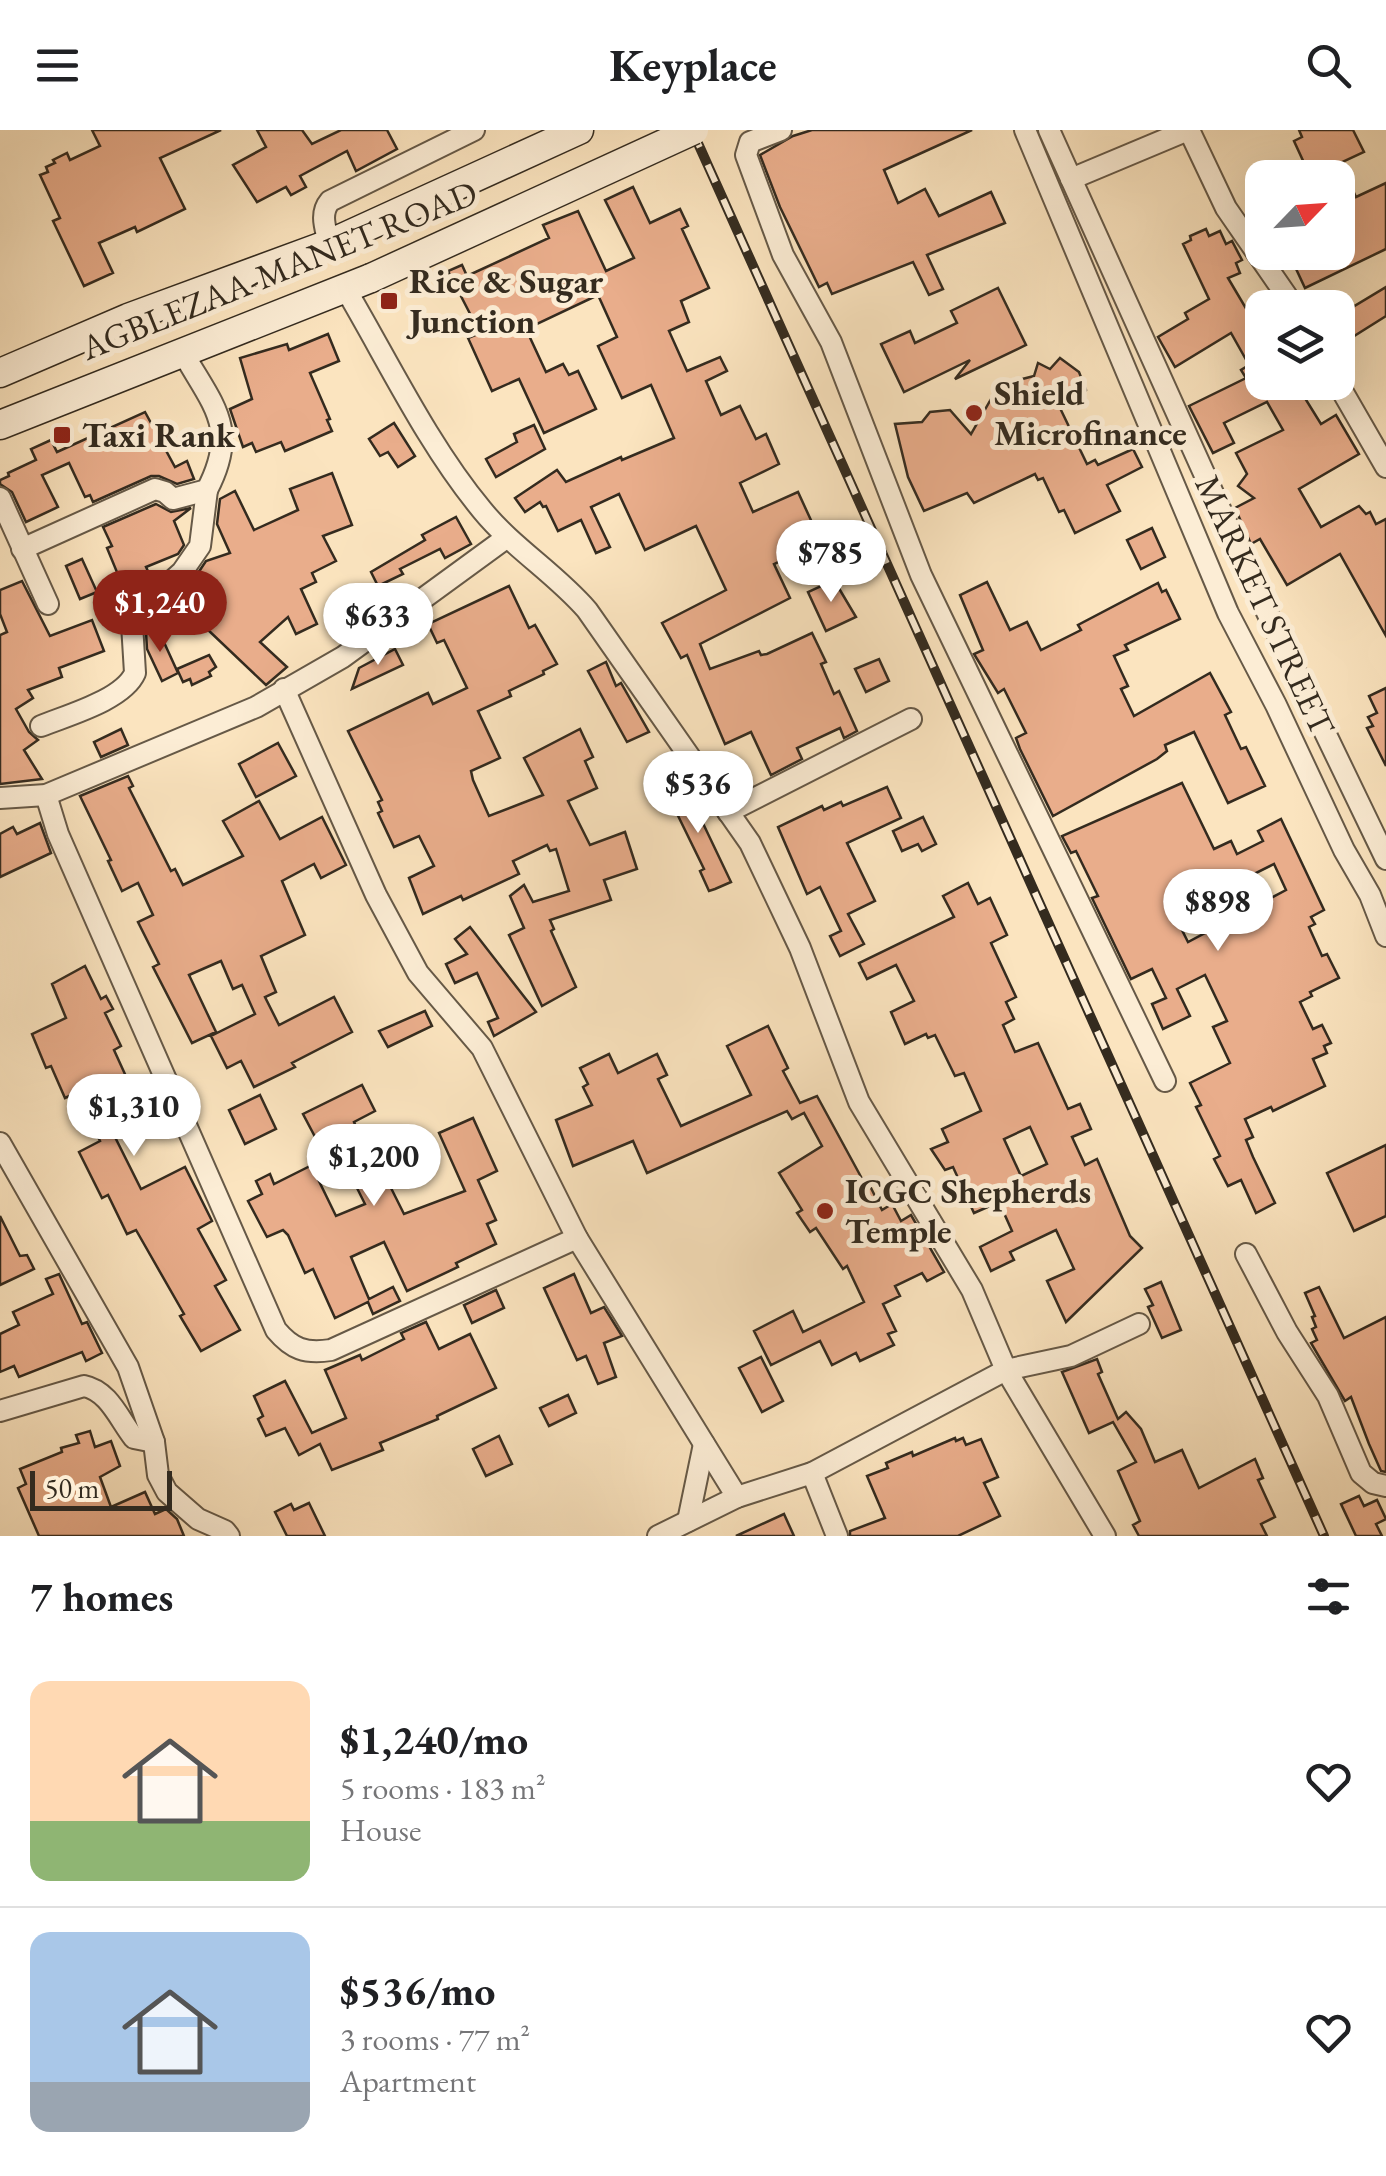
<!DOCTYPE html>
<html lang="en">
<head>
<meta charset="utf-8">
<style>
	:root { --surface:#fff; --page:#f2f2f2; --text:#202124; --muted:#757577; --line:#e0e0e0; --accent:#8f2418 }
	body { margin:0; font-family:"EB Garamond",serif; background:var(--page); color:var(--text); height:100vh; display:flex; flex-direction:column; font-size:38px; white-space:nowrap }
	* { box-sizing:border-box; margin:0 }
	p { font-size:32px; color:var(--muted) }
	.icon { flex:none; width:55px; height:55px; fill:none; stroke:currentColor; stroke-width:2; stroke-linecap:round; stroke-linejoin:round }
	.map { position:relative; height:1406px; overflow:hidden }
	.side { display:flex; flex-direction:column; background:var(--surface); flex:1 }
	.side>* { flex:none }
	.needle { width:65px; rotate:65deg }
	.controls { position:absolute; left:1245px; top:30px; display:grid; gap:20px }
	.controls a { display:grid; place-items:center; width:110px; height:110px; border-radius:20px; background:var(--surface); box-shadow:0 10px 40px #0002; font-size:50px }
	.scale { position:absolute; left:30px; bottom:25px; width:142px; box-sizing:border-box; padding-left:10px; border:5px solid #342b1f; border-top:0; font-size:28px; line-height:35px; white-space:nowrap; color:#342b1f; -webkit-text-stroke:8px #fcedd5; paint-order:stroke }
	.price { position:absolute; translate:-50% -85px; padding:0 22px; border-radius:35px; background:#fff; color:#222; font-size:32px; line-height:65px; filter:drop-shadow(0 2px 5px #0008) }
	.price::after { content:''; position:absolute; left:50%; top:60px; width:30px; height:22px; margin-left:-15px; background:inherit; clip-path:polygon(0 0,100% 0,50% 100%) }
	.price.on { background:var(--accent); color:#fff }
	ul { padding:0; list-style:none }
	li { display:flex; align-items:center; gap:30px; height:250px; padding:0 30px }
	li+li { border-top:2px solid var(--line) }
	li span { display:grid; place-items:center; flex:none; width:280px; height:200px; border-radius:20px; color:#555 }
	li>.icon { margin-inline-start:auto }
	span .icon { width:120px; height:120px; fill:#fffc; stroke-width:1 }
	li b { font-size:42px }
	h2 { display:flex; justify-content:space-between; align-items:center; height:120px; padding:0 30px; font-size:42px }
	header { display:flex; justify-content:space-between; align-items:center; height:130px; padding:0 30px; background:var(--surface); font-size:45px; font-weight:700 }
	.map>svg:first-child { display:block }
	.building { fill:#e9ad8b; stroke:#342b1f; stroke-width:2.5; fill-rule:evenodd }
	.lines { fill:none; stroke-linecap:round; stroke-linejoin:round }
	.minor-casing { stroke:#665947; stroke-width:24 }
	.secondary-casing { stroke:#342b1f; stroke-width:31 }
	.minor { stroke:#fcedd5; stroke-width:20 }
	.secondary { stroke:#fcedd5; stroke-width:28 }
	.rail-casing { stroke:#342b1f; stroke-width:10 }
	.rail { stroke:#fcedd5; stroke-width:6; stroke-dasharray:19; stroke-linecap:butt }
	.secondary-bridge-casing { stroke:#342b1f; stroke-width:31; stroke-linecap:butt }
	.secondary-bridge { stroke:#fcedd5; stroke-width:28 }
	.poi-dot { fill:#8f2418; stroke:#fcedd5; stroke-width:4 }
	.labels { text-anchor:middle; stroke-width:10; stroke-linejoin:round; paint-order:stroke }
	.street-label { font-size:35px; fill:#342b1f; stroke:#fcedd5 }
	.poi-label { font-size:35px; font-weight:bold; fill:#342b1f; stroke:#fcedd5; text-anchor:start }
</style>
</head>
<body>
<header><svg class="icon" aria-label="menu" viewBox="0 0 24 24"><path d="M4 6h16M4 12h16M4 18h16"/></svg>Keyplace<svg class="icon" aria-label="search" viewBox="0 0 24 24"><circle cx="10" cy="10" r="6"/><path d="M15 15l6 6"/></svg></header>
<div class="map">
<svg width="1386" height="1406" viewBox="0 0 1386 1406">
	<rect width="100%" height="100%" fill="#fbe4bf"/>
	<filter id="stains"><feTurbulence type="fractalNoise" baseFrequency=".002" numOctaves="4"/><feColorMatrix values="0 0 0 0 .2 0 0 0 0 .09 0 0 0 0 .02 0 0 0 .5 -.17"/></filter>
	<radialGradient id="worn" r=".72"><stop offset=".6" stop-color="#630" stop-opacity="0"/><stop offset="1" stop-color="#630" stop-opacity=".3"/></radialGradient>
	<g class="building">
		<path d="M92,0h129l-61,28 25,51 -48,23 -2,-5 -36,16 14,30 -29,13 -31,-65 7,-3 -20,-43 8,-3 -2,-5 9,-4 -2,-3 14,-7 3,7 30,-14z"/>
		<path d="M257,0h45l10,14 29,-14h46l10,19 -41,22 -9,-20 -47,25 6,11 -15,8 -5,-8 -29,15 -24,-37 33,-18z"/>
		<path d="M812,0h160l-88,40 14,33 27,-14 14,27 52,-24 14,31 -78,32 16,34 -14,6 -16,-33 -81,32 -5,-11 -8,4 -39,-80 -20,-52 33,-19z"/>
		<path d="M1299,0h54l11,22 -24,11 16,34 30,-14v66l-81,39 -14,-30 13,-6h34v-74h-27l-17,-37 8,-4z"/>
		<path d="M633,57l17,36 30,-14 8,17 -6,3 27,59 -28,13 8,21 -20,9 18,40 33,-14 7,14 -21,10 15,34 19,-9 16,33 10,-5 13,30 -39,19 13,29 45,-20 23,50 -47,22 16,34 -90,46 10,25 49,-18 2,4 6,-1 45,-21 14,29 -5,2 13,30 5,-3 18,40 -13,7 -4,-10 -43,20 5,11 -31,16 -20,-43 -26,12 -38,-89 -6,3 -19,-35 64,-33 -30,-64 -51,24 -26,-56 -28,13 19,40 -14,6 -15,-33 -23,11 -12,-25 -3,1 -3,-5 -15,10 -10,-14 42,-28 9,12 55,-25 1,3 52,-22 -23,-53 -29,13 -24,-52 19,-9 -19,-42 -72,34 20,43 17,-8 6,11 9,-4 18,38 -52,24 -25,-54 -27,12 -24,-53 12,-5 -32,-62 14,-6 5,11 82,-38 -6,-13 35,-14 28,60 28,-13 -29,-58z"/>
		<path d="M1206,99l3,7 11,-5 6,13 6,-3 10,19 -6,3 4,10 -12,5 26,44 8,-5v65h33l26,42 15,-9 23,39 -60,35 22,38 38,-21 7,8 4,-2 6,12 10,-5v117l-46,-82 -53,31 -27,-46 -9,5 -16,-36 19,-10 -16,-12 9,-12 -11,-21 47,-23 -16,-28 -43,21 10,20 -21,10 -24,-47 57,-28 -5,-8 8,-5 -18,-32 -56,34 -17,-30 30,-18 -3,-6 24,-14 -26,-55 8,-4 -1,-4z"/>
		<path d="M1386,157v29l-35,22 -13,-22z"/>
		<path d="M998,158l28,57 -71,34 15,-19 -66,32 -23,-48 29,-13 5,12 42,-20 -6,-12z"/>
		<path d="M328,204l11,27 -29,12 20,46 -3,1 5,11 -47,20 -4,-9 -25,10 -4,-9 -9,4 -13,-38 22,-10 -12,-41 47,-14 2,6z"/>
		<path d="M1060,228l19,14 7,18 -9,12 -17,6 27,56 8,-4 3,5 35,-16 9,18 -35,18 13,26 -45,22 -11,-23 -5,2 -16,-34 -5,2 -3,-6 -61,29 -7,-10 -43,18 -16,-34 -13,-53 27,-2 8,-10 20,-2 21,24 28,-49 35,-9 4,-13 12,6z"/>
		<path d="M145,282l30,55 12,-6 7,18 -17,5 -18,-8h-8l-58,26 -3,-7 -5,2 -16,-34 -27,12 16,32 -32,15 -14,-30 -12,-8v-4l9,-4 -1,-3 28,-13 -5,-11 20,-9 6,12z"/>
		<path d="M394,293l21,33 -17,11 -10,-15 -8,4 -11,-17z"/>
		<path d="M534,295l11,24 -49,28 -10,-18 31,-17 -3,-8z"/>
		<path d="M332,343l20,52 -29,11 13,25 -24,12 4,9 -15,7 16,35 -21,10 -8,-17 -28,25 27,25 -21,18 -80,-76 8,15 -16,7 -12,-26 20,-18 15,-6 -3,-8 8,-12 24,-8 -13,-29 3,-25 15,-8 19,39 44,-20 -8,-21z"/>
		<path d="M156,374l15,8 20,-4 -17,13 10,24 -6,9 -32,13 6,13 -14,13 -7,-15 -10,4 -14,-34 5,-2 -9,-19z"/>
		<path d="M456,387l15,27 -26,14 -5,-9 -40,20 3,5 -25,12 -7,-14 54,-32 -3,-5z"/>
		<path d="M1152,398l13,29 -24,12 -14,-29z"/>
		<path d="M82,429l15,33 -17,7 -14,-33z"/>
		<path d="M834,450l22,37 -30,14 -18,-39z"/>
		<path d="M22,451l28,55 42,-16 12,31 -45,17 3,9 -34,13 5,8 -17,11 13,23 9,8 -14,10 18,29 -42,5v-149l7,-3 -7,-18v-24z"/>
		<path d="M987,452l23,48 17,-8 14,28 40,-20 -3,-5 80,-42 4,9 4,-2 14,29 -55,26 3,5 -14,6 14,30 -7,3 13,27 76,-43 21,39 -6,3 16,34 5,-2 19,39 -37,17 -34,-71 -29,13 2,6 -10,8 -104,57 -33,-67 -4,-11 10,-5 -22,-44 -6,4 -24,-39 9,-4 -23,-55z"/>
		<path d="M509,456l20,42 6,-3 22,39 -14,7 1,3 -35,17 2,5 -33,15 22,47 -29,13 2,9 16,36 54,-21 -19,-37 56,-29 13,28 -8,4 12,27 -29,13 22,44 35,-13 12,37 -33,11 7,20 -61,20 4,9 -3,2 25,56 -34,19 -33,-71 15,-7 -14,-32 14,-11 9,17 36,-11 -13,-42 -6,2 -3,-6 -34,16 6,13 -56,26 -2,-4 -38,18 -14,-36 25,-12 -15,-30 -25,11 -16,-34 4,-2 -4,-9 4,-2 -34,-69 80,-38 5,11 34,-16 -23,-48 -7,3 -9,-19z"/>
		<path d="M157,497l21,46 -16,8 -15,-32 -1,-17z"/>
		<path d="M395,519l8,16 -51,24 7,-21z"/>
		<path d="M209,525l7,12 -7,5 2,4 -19,9 -2,-6 -7,3 -6,-13z"/>
		<path d="M879,529l10,22 -23,11 -11,-23z"/>
		<path d="M606,532l10,24 5,-3 28,49 -22,10 -39,-71z"/>
		<path d="M1386,558v78l-19,-38 6,-2 -5,-9 9,-4 -8,-17z"/>
		<path d="M121,599l7,16 -27,12 -7,-15z"/>
		<path d="M278,613l18,33 -40,21 -17,-33z"/>
		<path d="M128,646l5,10 -4,2 42,83 4,-2 8,16 60,-29 -20,-35 36,-20 21,38 42,-22 24,48 -25,13 -7,-14 -32,17 23,54 -44,21 15,36 -11,5 14,28 55,-28 18,35 -60,31 3,4 -41,20 -13,-26 -14,7 -16,-32 44,-22 -13,-29 -9,4 -12,-28 -32,14 27,57 -24,11 -39,-76 6,-3 -21,-42 15,-7 -15,-32 -16,8 -14,-30 3,-1 -31,-64z"/>
		<path d="M679,649l9,21 6,-3 8,17 -3,1 32,67 -16,7 -6,2 -9,-20 4,-2 -41,-84z"/>
		<path d="M1182,653l32,66 17,-8 6,13 26,-13 -5,-10 23,-12 43,91 -13,7 4,7 -6,3 13,29 5,-2 12,24 -29,14 2,4 -12,6 13,27 9,-4 9,18 -7,3 3,7 -14,6 12,27 -52,25 -2,-4 -26,12 8,18 -7,3 7,17 22,46 -19,10 -15,-33 -13,6 -14,-27 6,-3 -24,-49 5,-2 -11,-22 40,-20 -17,-36 14,-6 -22,-46 -28,14 13,27 -27,13 -11,-25 14,-6 -14,-29 -21,10 -39,-81 6,-2 -22,-45 -5,2 -9,-17zM1274,734l12,26 -98,52 -14,-28z"/>
		<path d="M887,657l14,31 -54,25 28,58 -27,13 16,30 -24,12 -10,-20 11,-5 -21,-44 -13,7 -29,-67 44,-21 2,4 17,-8 2,4z"/>
		<path d="M923,687l13,27 -14,7 -4,-7 -16,7 -9,-20z"/>
		<path d="M40,693l11,30 -51,24v-43l13,-7 4,7z"/>
		<path d="M968,753l10,21 12,-6 17,37 -16,8 25,54 -10,5 8,17 -11,6 12,27 23,-9 30,66 12,-5 11,25 -19,8 13,28 12,-6 33,77 12,12 -76,74 -19,-41 27,-12 -18,-39 -46,22 4,8 -23,11 -11,-24 32,-16 -13,-29 -25,11 -21,-46 -8,3 -14,-21 17,-7 -6,-13 39,-18 -17,-38 -9,3 -20,-41 -7,3 -2,-4 -21,10 -14,-32 23,-11 -18,-36 -29,14 -8,-16 95,-46 -11,-21zM1030,997l17,37 -26,12 -17,-37z"/>
		<path d="M470,797l66,85 -42,24 -6,-14 10,-4 -21,-45 -22,10 -9,-19 21,-10 -12,-15z"/>
		<path d="M85,836l16,33 5,-3 7,13 -8,4 16,33 -7,4 30,66 -32,15 29,58 44,-22 27,54 -14,8 28,51 -11,6 25,44 -39,21 -21,-35 4,-2 -48,-84 -9,4 -19,-39 -6,3 -23,-46 21,-11 -24,-48 -11,5 -14,-32 -5,2 -14,-34 34,-16 -14,-34z"/>
		<path d="M425,881l7,15 -44,21 -9,-16z"/>
		<path d="M768,896l20,42 -5,3 17,32 17,-7 49,90 3,-2 13,26 10,-6 9,17 10,-6 33,57 -17,9 -5,-8 -27,13 5,10 -17,8 13,27 -8,3 6,11 -34,16 -4,-8 -24,12 -12,-24 -49,24 -17,-34 39,-20 10,21 61,-30 -17,-36 -4,3 -27,-41 -6,4 -13,-19 5,-3 -23,-37 43,-27 -18,-33 -12,6 -5,-8 -140,62 -14,-32 -60,25 -17,-46 36,-15 -9,-18 5,-3 -8,-16 29,-14 9,19 39,-19 10,21 -9,4 23,47 70,-31 -24,-49z"/>
		<path d="M362,955l13,26 -21,11 16,36 5,-2 29,58 61,-23 -26,-58 34,-15 24,53 -19,9 18,40 -9,4 9,20 -40,19 2,4 -51,24 -23,-49 -33,15 18,42 24,-12 7,14 -27,13 -5,-12 -33,16 -22,-49 -8,4 -17,-38 -5,-5 -16,7 -19,-36 14,-7 -6,-13 14,-7 4,10 40,-20 -3,-6 12,-6 -20,-38zM346,1036l19,38 -29,12 -18,-37z"/>
		<path d="M260,965l16,34 -31,15 -16,-34z"/>
		<path d="M1386,1015v71l-32,15 -27,-58z"/>
		<path d="M0,1086l20,40 7,-1 7,14 -34,16z"/>
		<path d="M59,1144l23,50 5,-2 15,31 -16,8 -4,-9 -63,25 -5,-11 -14,6v-38l19,-9 -6,-13 40,-18 -7,-15z"/>
		<path d="M574,1144l17,39 13,-6 18,29 -18,7 12,34 -18,7 -12,-28 -9,4 -33,-72z"/>
		<path d="M1161,1152l20,48 -19,8 -14,-31 5,-2 -8,-16z"/>
		<path d="M1319,1157l25,51 42,-21v155l-5,-1 -12,-27 -18,-47 -6,4 -34,-58 6,-3 -5,-11 4,-2 -4,-10 3,-1 -10,-23z"/>
		<path d="M496,1160l8,18 -32,15 -8,-18z"/>
		<path d="M426,1192l13,27 31,-15 26,54 -59,28 1,3 -58,24 3,7 -51,20 -12,-26 -21,11 -14,-27 -19,8 -8,-17 5,-3 -9,-20 31,-15 27,52 34,-15 -21,-48 35,-15 2,5 42,-21 -3,-6z"/>
		<path d="M761,1227l22,44 -21,11 -23,-44z"/>
		<path d="M1097,1229l5,13 -4,2 20,45 8,-7 15,17 14,33 27,-12 17,38 56,-29 8,19 -5,2 17,37 -14,7 6,12h-128l-6,-11 7,-4 -22,-50 18,-9 -23,-40 -24,11 -27,-61z"/>
		<path d="M568,1265l8,18 -27,13 -9,-18z"/>
		<path d="M90,1301l5,16 16,-6 9,25 -20,11 11,30 34,-15 10,22 11,-5 11,10 7,17h-145l-21,-48 8,-4 -6,-15 42,-17 -1,-4 18,-5 -3,-8z"/>
		<path d="M499,1306l13,28 -26,12 -13,-27z"/>
		<path d="M955,1308l1,3 7,-3 3,7 15,-6 17,38 -14,6 16,33 -42,20h-108v-5l35,-13 -18,-42 21,-8 -2,-5 26,-11 1,4z"/>
		<path d="M1359,1366l5,10 13,-6 9,19 -10,5 6,12h-26l-15,-32z"/>
		<path d="M309,1373l16,33h-38l-12,-24 16,-8 3,6z"/>
		<path d="M784,1384l10,22h-58z"/>
	</g>
	<g class="lines">
		<g class="minor-casing">
			<g id="minor">
				<path d="M781,0l-31,12 -4,13 37,100 48,87 90,233 244,506"/>
				<path d="M1025,0l203,483 48,92 68,145 26,45 16,41"/>
				<path d="M1049,0l214,474 123,255"/>
				<path d="M1189,0l37,78 69,100"/>
				<path d="M1071,49l117,-49"/>
				<path d="M329,114c-3,-15 -10,-30 1,-43l144,-71"/>
				<path d="M345,158c43,73 83,157 137,222 31,38 73,63 105,100l163,233 50,105 59,154 113,188 34,80 99,166"/>
				<path d="M1337,252l49,85"/>
				<path d="M0,368l48,106"/>
				<path d="M22,419l133,-60 10,3 8,7 34,-9c33,-63 5,-85 -25,-139"/>
				<path d="M284,559l92,206 42,78 64,75 95,190 160,259"/>
				<path d="M41,596c27,-11 82,-26 94,-53l-3,-49 5,-12 45,-40 18,-26 7,-56"/>
				<path d="M46,665l12,39 218,496c16,19 29,24 55,20l246,-112"/>
				<path d="M0,668l46,-3 210,-88 87,-50 163,-119"/>
				<path d="M728,682l183,-93"/>
				<path d="M0,1013l128,224 26,75 4,33 9,17 31,27 27,12 4,5"/>
				<path d="M1246,1124l41,78 41,64 33,77 12,10 13,3"/>
				<path d="M0,1281l84,-25c25,5 35,33 50,52l20,4"/>
				<path d="M812,1343l25,63"/>
				<path d="M688,1391l16,-77"/>
				<path d="M658,1406l79,-39 75,-24 194,-103 65,-14 68,-32"/>
			</g>
		</g>
		<g class="secondary-casing">
			<g id="secondary">
				<path d="M0,243l128,-55 201,-74 250,-114"/>
				<path d="M0,295l371,-147"/>
			</g>
		</g>
		<use href="#minor" class="minor"/>
		<use href="#secondary" class="secondary"/>
		<g class="rail-casing">
			<path id="rail" d="M692,0l632,1406"/>
		</g>
		<use href="#rail" class="rail"/>
		<g class="secondary-bridge-casing">
			<path id="secondary-bridge" d="M371,148l323,-148"/>
		</g>
		<use href="#secondary-bridge" class="secondary-bridge"/>
	</g>
	<g class="poi-dot">
		<rect x="379" y="161" width="20" height="20" rx="5"/>
		<circle cx="974" cy="283" r="10"/>
		<rect x="52" y="295" width="20" height="20" rx="5"/>
		<circle cx="825" cy="1081" r="10"/>
	</g>
	<g class="labels">
		<g class="street-label">
			<text transform="translate(279 140) rotate(-22)" y="12">AGBLEZAA-MANET ROAD</text>
			<text transform="translate(1265 475) rotate(65)" y="12">MARKET STREET</text>
		</g>
		<g class="poi-label">
			<text x="409" y="163">Rice &amp; Sugar<tspan x="409" dy="40">Junction</tspan></text>
			<text x="994" y="275">Shield<tspan x="994" dy="40">Microfinance</tspan></text>
			<text x="82" y="317">Taxi Rank</text>
			<text x="845" y="1073">ICGC Shepherds<tspan x="845" dy="40">Temple</tspan></text>
		</g>
	</g>
	<rect width="100%" height="100%" filter="url(#stains)"/>
	<rect width="100%" height="100%" fill="url(#worn)"/>
</svg>
<div class="controls">
<a><svg class="needle" viewBox="-14 -14 28 28"><path d="M0-13l5 13h-10z" fill="#e53935"/><path d="M0 13l5-13h-10z" fill="#757577"/></svg></a>
<a><svg class="icon" aria-label="layers" viewBox="0 0 24 24"><path d="M12 4l9 5-9 5-9-5zM3 14l9 5 9-5"/></svg></a>
</div>
<div class="scale">50 m</div>
<b class="price" style="left:831px;top:475px">$785</b>
<b class="price on" style="left:160px;top:525px">$1,240</b>
<b class="price" style="left:378px;top:538px">$633</b>
<b class="price" style="left:698px;top:706px">$536</b>
<b class="price" style="left:1218px;top:824px">$898</b>
<b class="price" style="left:134px;top:1029px">$1,310</b>
<b class="price" style="left:374px;top:1079px">$1,200</b>
</div>
<section class="side">
<h2>7 homes<svg class="icon" aria-label="filters" viewBox="0 0 24 24"><path d="M4 7h16M4 17h16"/><circle cx="9" cy="7" r="2"/><circle cx="15" cy="17" r="2"/></svg></h2>
<ul>
<li><span style="background:linear-gradient(#ffd9b3 70%,#8fb573 0)"><svg class="icon" aria-label="home" viewBox="0 0 24 24"><path d="M3 11l9-7 9 7M6 9v11h12V9"/></svg></span><div><b>$1,240/mo</b><p>5 rooms · 183 m²</p><p>House</p></div><svg class="icon" aria-label="heart" viewBox="0 0 24 24"><path d="M12 20l-8-8c-3-5 5-10 8-4 3-6 11-1 8 4z"/></svg></li>
<li><span style="background:linear-gradient(#a9c7e8 75%,#9aa5b1 0)"><svg class="icon" aria-label="home" viewBox="0 0 24 24"><path d="M3 11l9-7 9 7M6 9v11h12V9"/></svg></span><div><b>$536/mo</b><p>3 rooms · 77 m²</p><p>Apartment</p></div><svg class="icon" aria-label="heart" viewBox="0 0 24 24"><path d="M12 20l-8-8c-3-5 5-10 8-4 3-6 11-1 8 4z"/></svg></li>
</ul>
</section>
</body>
</html>
